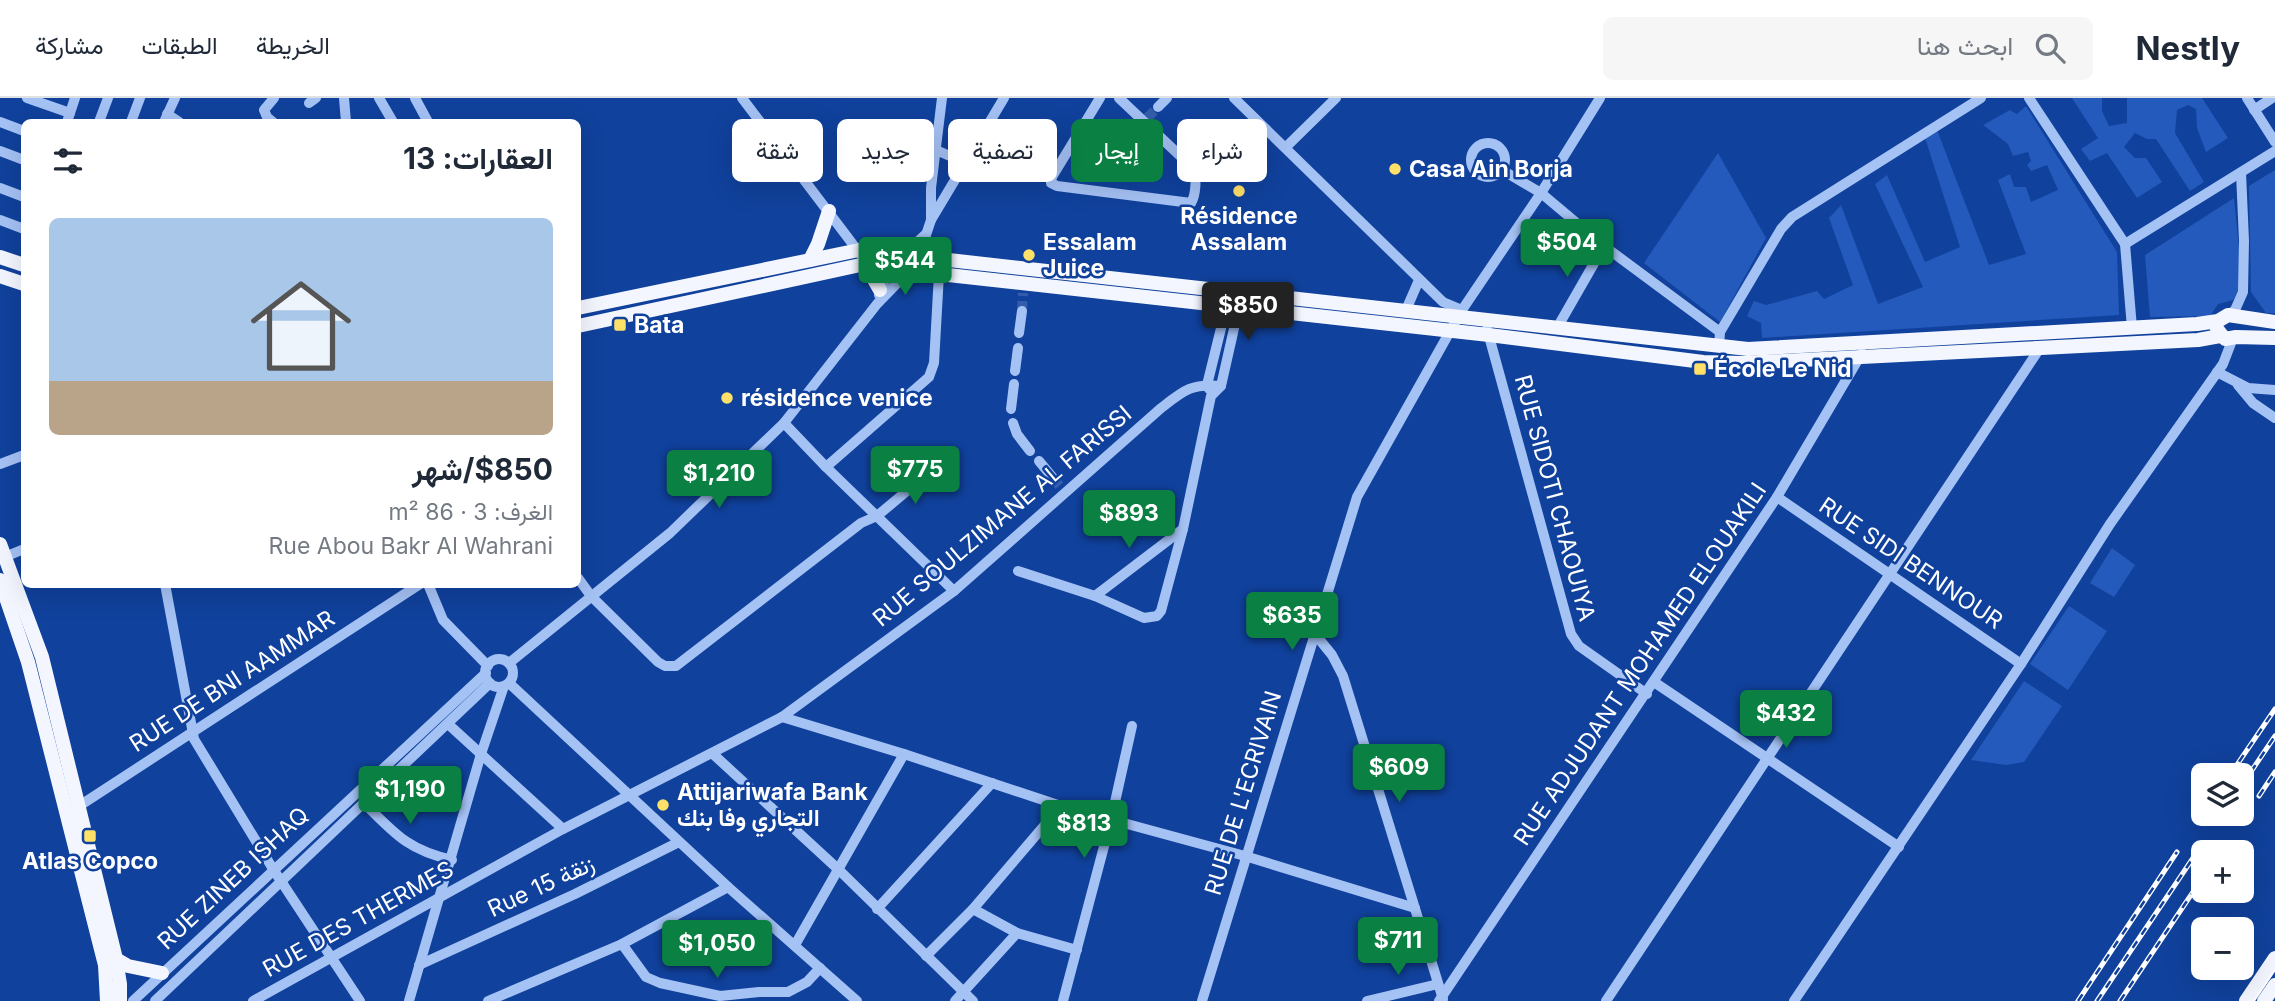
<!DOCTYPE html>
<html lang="ar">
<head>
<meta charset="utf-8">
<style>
	:root { --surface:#fff; --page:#f6f6f7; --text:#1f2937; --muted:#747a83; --line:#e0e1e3; --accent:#0b8043 }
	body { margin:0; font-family:Inter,Vazirmatn,sans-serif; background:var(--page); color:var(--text); direction:rtl; height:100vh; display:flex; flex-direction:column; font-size:26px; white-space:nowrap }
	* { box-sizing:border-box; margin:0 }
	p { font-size:23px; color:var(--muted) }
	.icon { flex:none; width:38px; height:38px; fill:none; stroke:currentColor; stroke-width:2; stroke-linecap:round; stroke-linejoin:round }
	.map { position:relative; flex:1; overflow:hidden; direction:ltr }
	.side { position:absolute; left:21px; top:21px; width:560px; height:469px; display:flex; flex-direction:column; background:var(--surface); border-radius:10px; box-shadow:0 7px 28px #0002; direction:rtl }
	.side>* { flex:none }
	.banner { position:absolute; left:602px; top:21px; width:665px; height:63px; direction:rtl; display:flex; gap:14px }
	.tools { position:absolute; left:2191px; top:665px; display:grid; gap:14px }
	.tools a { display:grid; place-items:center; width:63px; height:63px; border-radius:10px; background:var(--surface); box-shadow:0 7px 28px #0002; font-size:35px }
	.price { position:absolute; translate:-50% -60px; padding:0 16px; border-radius:7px; background:var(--accent); color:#fff; font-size:23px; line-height:46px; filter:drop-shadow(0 2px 4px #0008) }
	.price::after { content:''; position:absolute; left:50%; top:42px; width:21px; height:16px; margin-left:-10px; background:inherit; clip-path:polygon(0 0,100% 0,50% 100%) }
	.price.on { background:#222; color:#fff }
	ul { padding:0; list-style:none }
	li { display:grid; align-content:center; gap:14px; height:371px; padding:0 28px }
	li+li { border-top:2px solid var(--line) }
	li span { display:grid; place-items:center; height:217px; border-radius:10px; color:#555 }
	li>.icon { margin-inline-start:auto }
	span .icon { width:126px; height:126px; fill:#fffc; stroke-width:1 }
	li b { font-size:30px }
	h2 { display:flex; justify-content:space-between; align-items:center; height:84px; padding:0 28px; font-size:30px }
	.chip { padding:0 24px; border-radius:10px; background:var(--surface); box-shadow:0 7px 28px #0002; font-size:24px; line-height:63px }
	.chip.on { background:var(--accent); color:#fff }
	header { display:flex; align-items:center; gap:42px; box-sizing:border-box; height:98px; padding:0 35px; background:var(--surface); border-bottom:2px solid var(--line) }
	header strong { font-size:33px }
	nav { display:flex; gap:38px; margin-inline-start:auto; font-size:24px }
	.search { width:490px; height:63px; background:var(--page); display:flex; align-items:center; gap:18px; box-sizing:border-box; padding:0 24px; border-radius:10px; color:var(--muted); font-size:26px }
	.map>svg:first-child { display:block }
	.green { fill:#235abb }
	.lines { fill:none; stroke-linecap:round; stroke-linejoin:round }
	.minor-tunnel { stroke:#345eab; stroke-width:10; stroke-dasharray:10 5; stroke-linecap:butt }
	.minor { stroke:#a5c2f5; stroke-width:10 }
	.major { stroke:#f3f6ff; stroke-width:14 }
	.tram { stroke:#fff; stroke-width:2 }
	.rail-casing { stroke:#fff; stroke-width:5 }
	.rail { stroke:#10419c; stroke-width:2.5; stroke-dasharray:8; stroke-linecap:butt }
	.poi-dot { fill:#ffe169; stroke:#10419c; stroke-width:2.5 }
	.labels { text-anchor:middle; stroke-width:5; stroke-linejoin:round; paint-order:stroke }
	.poi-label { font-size:23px; font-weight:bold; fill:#fff; stroke:#10419c; text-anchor:start }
	.street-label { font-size:23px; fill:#fff; stroke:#10419c }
</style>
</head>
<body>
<header>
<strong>Nestly</strong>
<div class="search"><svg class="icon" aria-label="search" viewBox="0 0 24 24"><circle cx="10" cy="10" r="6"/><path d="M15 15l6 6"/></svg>ابحث هنا</div>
<nav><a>الخريطة</a><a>الطبقات</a><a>مشاركة</a></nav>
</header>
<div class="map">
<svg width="2275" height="903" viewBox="0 0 2275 903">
	<rect width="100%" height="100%" fill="#10419c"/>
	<g class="green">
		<path d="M2072,0h30v13l7,15 18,-3v-25h75l26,40 -22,14 -9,-24 -1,-19 -8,-4 -11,5 -2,23 29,49 -14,9 -34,-52h-9l-12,-6 -11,14 11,11h11l16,24 -25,16 -30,-45 -17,8 -9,-12 17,-11z"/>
		<path d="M2026,8l91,146 2,63 -357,23 -1,-15 -14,-7 7,-15 12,4 51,-14 7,8 29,-14 -24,-67 12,-13 37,99 45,-17 -48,-103 12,-9 38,87 35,-15 -35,-109 12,-8 52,135 37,-11 -28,-74 12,-6 4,13h12l5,15 27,-12 -11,-25 -16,6 -4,-6 4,-4 -3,-9 -15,4 -5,-12 -25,-19 27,-15 7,4z"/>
		<path d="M1718,55l48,85 -46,84 -76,-59z"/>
		<path d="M2275,72v143h-9l-15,-21 -2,-106z"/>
		<path d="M2234,100l9,91 -10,11 -15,4 -8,12 -60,1 -5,-62z"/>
		<path d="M2112,450l23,17 -21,32 -24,-14z"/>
		<path d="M2069,508l38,25 -39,59 -38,-26z"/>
		<path d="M2024,583l38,25 -38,56 -18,3 -35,-5z"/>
	</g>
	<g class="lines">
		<g class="minor-tunnel">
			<path d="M1147,20l11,-11"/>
			<path d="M1022,213l1,-18"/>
			<path d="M1053,380l10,12"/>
		</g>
		<g class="minor">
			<path d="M27,0l43,15"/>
			<path d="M344,0l2,24"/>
			<path d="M379,0l14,24"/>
			<path d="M415,0l13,24"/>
			<path d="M742,0l119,157"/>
			<path d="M1100,0l-48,79 -1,6 6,3 134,17c5,-8 6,-26 2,-35l-74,-70"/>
			<path d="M2029,0l96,146 7,84"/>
			<path d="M2247,0l28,44"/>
			<path d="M309,5l7,-5"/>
			<path d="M1158,9l9,-9"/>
			<path d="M2254,12l18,-12"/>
			<path d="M167,16l12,8"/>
			<path d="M0,24l24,9"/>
			<path d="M67,24l8,-24"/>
			<path d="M99,24l9,-24"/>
			<path d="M131,24l9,-24"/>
			<path d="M164,24l11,-24"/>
			<path d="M273,24l-6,-5 -3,-7 10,-12"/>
			<circle cx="1488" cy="62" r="17"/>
			<path d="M1286,49l50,-49"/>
			<path d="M936,52l30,13"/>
			<path d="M0,53l24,9"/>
			<path d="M1502,72l39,23 63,53 116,86"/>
			<path d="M0,90l24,9"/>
			<path d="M0,122l24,9"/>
			<path d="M931,122v-32l11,-90"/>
			<path d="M2125,146l150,-93"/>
			<path d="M879,197l13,-30 34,-31"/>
			<path d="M1406,212l13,-30"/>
			<path d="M1462,212l79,-117 59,-95"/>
			<path d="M2228,217l7,-5 8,-18 1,-51 -3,-68"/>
			<path d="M1557,230l47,-82"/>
			<path d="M1487,231l84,305 8,12 68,48"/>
			<path d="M1019,235l3,-22"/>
			<path d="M1719,249l1,-15 61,-103 11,-12 189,-119"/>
			<path d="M1015,273l3,-23"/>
			<path d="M2217,274l31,16 27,2"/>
			<path d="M2238,287l15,18 22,15"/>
			<path d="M1209,291l-2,-4 21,-85"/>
			<path d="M1011,311l3,-25"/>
			<path d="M784,325l42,44 128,124"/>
			<path d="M1013,325l4,11 13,17"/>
			<path d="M1039,363l14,17"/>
			<path d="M0,366l24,-9"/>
			<path d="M826,369l103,-90 5,-14 5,-89"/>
			<path d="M1777,399l244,167"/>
			<path d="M0,461l24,-10"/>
			<path d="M1018,473l77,25 49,22 13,-2 4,-5 22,-82 28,-133 10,-10 19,-84"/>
			<path d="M578,480l13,18 67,66 7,4h11l185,-143 16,-7 55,-46"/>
			<path d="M165,486l29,155 79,130 87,132"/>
			<path d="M428,486l15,36 45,46"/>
			<path d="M1095,498l88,-67"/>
			<path d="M1315,536l17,21 11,21 100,323"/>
			<circle cx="499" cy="575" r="14"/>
			<path d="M509,565l161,-130 114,-110 93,-119 34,-35 8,-13 12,-36 73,-122"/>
			<path d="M1654,584l245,165"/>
			<path d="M509,585l219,204 129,114"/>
			<path d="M782,619l122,37 157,52 184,50 170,52"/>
			<path d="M448,626l115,105"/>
			<path d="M713,656l126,116 134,131"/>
			<path d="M364,705c31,31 44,47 88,57"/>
			<path d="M73,712l347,-226"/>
			<path d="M877,811l115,-126"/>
			<path d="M973,811l44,24 60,17"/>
			<path d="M622,846l24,33 14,6 60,13 39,-4h29l19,-10 13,-14"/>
			<path d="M795,847l109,-191"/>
			<path d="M926,858l47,-47 88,-103"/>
			<path d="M419,867l156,-71 104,-52"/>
			<path d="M133,903l353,-328"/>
			<path d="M155,903l335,-318"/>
			<path d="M253,903l310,-172 219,-112 172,-126 206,-182c23,-18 31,-26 61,-23"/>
			<path d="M409,903l72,-247 23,-68"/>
			<path d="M488,903l134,-57 106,-57"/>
			<path d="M955,903l62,-68"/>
			<path d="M1063,903l48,-181 21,-94"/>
			<path d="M1202,903l155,-504 105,-187 -19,-8 -209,-204"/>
			<path d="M1367,903l71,-17"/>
			<path d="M1439,903l338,-504 85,-144"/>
			<path d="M1606,903l434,-653"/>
			<path d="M1794,903l227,-337 89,-140 113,-160 10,-26"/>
		</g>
		<g class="major">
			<path d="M0,159l24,8"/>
			<path d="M810,162l8,-16 11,-33"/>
			<path d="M865,166l15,26"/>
			<path d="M0,178l24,8"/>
			<path d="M578,210l281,-58 889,99 449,-25 21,-3 10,-6 47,7"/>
			<path d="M578,228l287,-62 27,1 47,9 550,61 214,27 39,1 456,-23 22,-4"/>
			<path d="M2217,231l8,10 11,-2 39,1"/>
			<path d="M0,446l42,113 74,302 4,25v17"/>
			<path d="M0,482l28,82 77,303 2,36"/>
			<path d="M116,861l12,7 34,7"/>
			<path d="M2246,903l29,-43"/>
			<path d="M2264,903l11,-16"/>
		</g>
		<path class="tram" d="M2254,903l21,-31"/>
		<g class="rail-casing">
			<g id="rail">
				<path d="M2230,677l45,-66"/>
				<path d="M2242,687l33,-49"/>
				<path d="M2259,698l16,-24"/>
				<path d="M2078,903l99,-149"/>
				<path d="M2097,903l96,-143"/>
				<path d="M2120,903l83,-124"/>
			</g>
		</g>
		<use href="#rail" class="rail"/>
	</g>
	<g class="poi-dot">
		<circle cx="1395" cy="71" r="7"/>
		<circle cx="1239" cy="93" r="7"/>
		<circle cx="1029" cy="157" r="7"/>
		<rect x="613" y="220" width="14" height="14" rx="3.5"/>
		<rect x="1693" y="264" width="14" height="14" rx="3.5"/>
		<circle cx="727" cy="300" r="7"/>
		<circle cx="663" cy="707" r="7"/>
		<rect x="83" y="731" width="14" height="14" rx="3.5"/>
	</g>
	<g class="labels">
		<g class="poi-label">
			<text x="1409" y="79">Casa Ain Borja</text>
			<text x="1239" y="126" text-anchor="middle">Résidence<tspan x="1239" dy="26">Assalam</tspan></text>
			<text x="1043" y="152">Essalam<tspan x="1043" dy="26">Juice</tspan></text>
			<text x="634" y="235">Bata</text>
			<text x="1714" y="279">École Le Nid</text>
			<text x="741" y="308">résidence venice</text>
			<text x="677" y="702">Attijariwafa Bank<tspan x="677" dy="26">التجاري وفا بنك</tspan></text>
			<text x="90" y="771" text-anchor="middle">Atlas Copco</text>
		</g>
		<g class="street-label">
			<text transform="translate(1555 400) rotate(75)" y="8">RUE SIDOTI CHAOUIYA</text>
			<text transform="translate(1002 418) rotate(-40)" y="8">RUE SOULZIMANE AL FARISSI</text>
			<text transform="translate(1911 465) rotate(34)" y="8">RUE SIDI BENNOUR</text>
			<text transform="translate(1640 566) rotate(-56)" y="8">RUE ADJUDANT MOHAMED ELOUAKILI</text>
			<text transform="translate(232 583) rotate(-33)" y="8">RUE DE BNI AAMMAR</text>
			<text transform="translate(1243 695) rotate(-73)" y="8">RUE DE L'ECRIVAIN</text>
			<text transform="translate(233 780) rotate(-43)" y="8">RUE ZINEB ISHAQ</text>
			<text transform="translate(541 788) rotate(-25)" y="8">Rue 15 زنقة</text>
			<text transform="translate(358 821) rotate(-29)" y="8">RUE DES THERMES</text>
		</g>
	</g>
</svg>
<div class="tools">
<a><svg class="icon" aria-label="layers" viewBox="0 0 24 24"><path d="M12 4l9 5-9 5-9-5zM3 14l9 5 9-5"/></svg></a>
<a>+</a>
<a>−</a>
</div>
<b class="price" style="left:1567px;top:181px">$504</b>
<b class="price" style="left:905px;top:199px">$544</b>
<b class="price on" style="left:1248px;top:244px">$850</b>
<b class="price" style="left:915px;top:408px">$775</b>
<b class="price" style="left:719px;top:412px">$1,210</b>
<b class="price" style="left:1129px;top:452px">$893</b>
<b class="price" style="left:1292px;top:554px">$635</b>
<b class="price" style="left:1786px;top:652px">$432</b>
<b class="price" style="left:1399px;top:706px">$609</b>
<b class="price" style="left:410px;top:728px">$1,190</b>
<b class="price" style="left:1084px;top:762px">$813</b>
<b class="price" style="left:1398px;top:879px">$711</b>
<b class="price" style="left:717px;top:882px">$1,050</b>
<div class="banner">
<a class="chip">شراء</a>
<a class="chip on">إيجار</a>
<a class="chip">تصفية</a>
<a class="chip">جديد</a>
<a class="chip">شقة</a>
</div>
<section class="side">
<h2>العقارات: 13<svg class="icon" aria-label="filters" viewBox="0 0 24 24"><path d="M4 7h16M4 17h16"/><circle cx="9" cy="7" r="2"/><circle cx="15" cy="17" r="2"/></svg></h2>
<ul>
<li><span style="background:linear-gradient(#a9c7e8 75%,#b9a48a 0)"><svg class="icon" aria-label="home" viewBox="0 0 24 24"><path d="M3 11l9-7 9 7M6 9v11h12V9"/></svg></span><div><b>$850/شهر</b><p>الغرف: 3 · 86 m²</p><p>Rue Abou Bakr Al Wahrani</p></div></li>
</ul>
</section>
</div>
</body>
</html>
